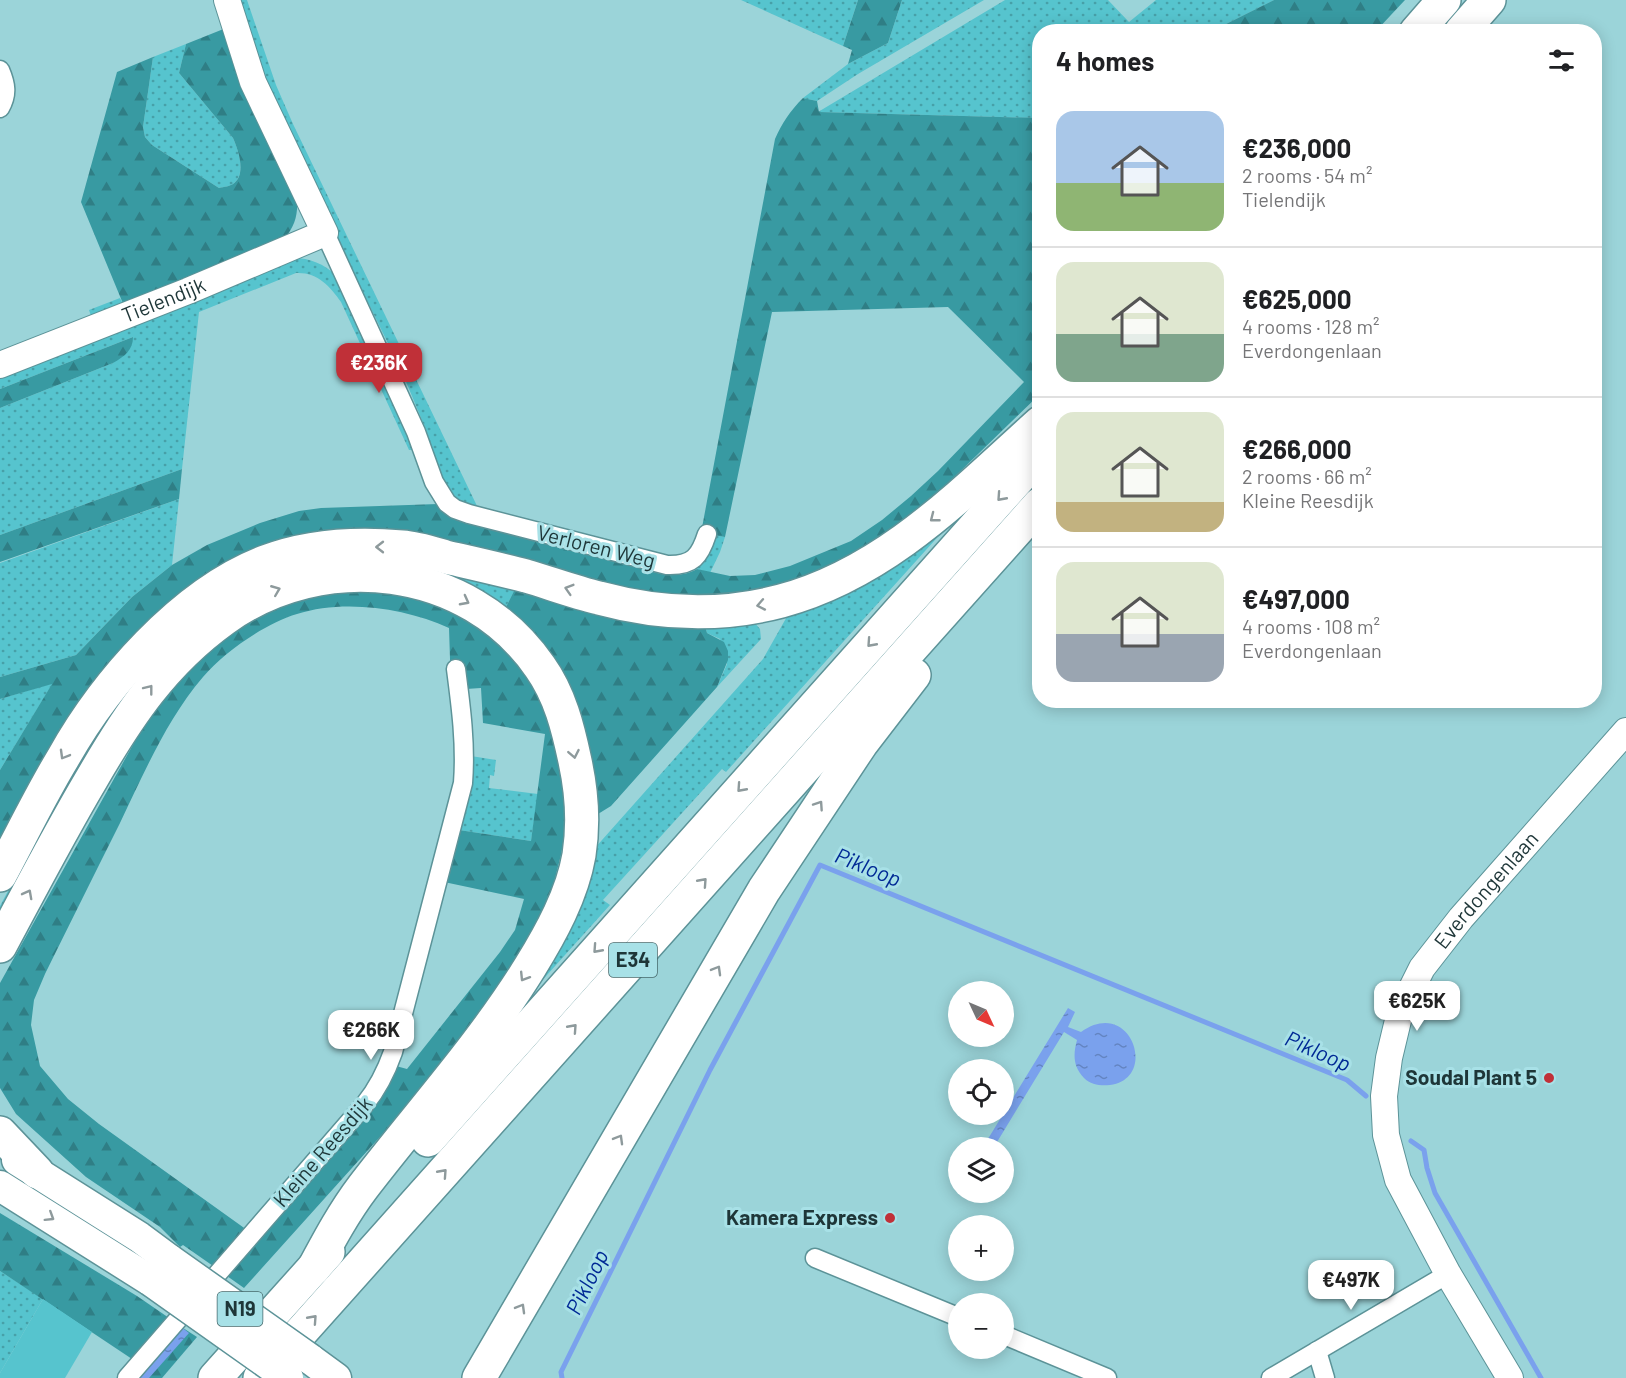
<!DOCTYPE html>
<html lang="en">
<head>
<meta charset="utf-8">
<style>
	:root { --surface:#fff; --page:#f6f6f6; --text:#202124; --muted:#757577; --line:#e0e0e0; --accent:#c03038 }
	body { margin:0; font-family:Barlow,sans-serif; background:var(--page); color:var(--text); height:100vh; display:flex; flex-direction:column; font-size:22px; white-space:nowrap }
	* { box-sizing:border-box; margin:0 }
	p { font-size:20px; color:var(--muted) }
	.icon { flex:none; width:33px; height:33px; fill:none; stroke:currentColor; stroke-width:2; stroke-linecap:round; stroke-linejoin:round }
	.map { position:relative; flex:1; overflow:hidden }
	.drawer { position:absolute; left:1032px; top:24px; width:570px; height:684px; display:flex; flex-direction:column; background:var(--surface); border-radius:24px; box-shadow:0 3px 15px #0003 }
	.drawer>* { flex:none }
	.needle { width:39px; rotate:134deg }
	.fabs { position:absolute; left:948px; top:981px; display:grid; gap:12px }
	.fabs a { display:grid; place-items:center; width:66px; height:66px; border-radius:50%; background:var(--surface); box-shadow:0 3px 15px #0003; font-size:30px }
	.price { position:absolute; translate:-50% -51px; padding:0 14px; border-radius:12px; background:#fff; color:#222; font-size:20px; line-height:39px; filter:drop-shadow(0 2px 3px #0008) }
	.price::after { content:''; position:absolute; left:50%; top:36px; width:18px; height:14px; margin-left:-9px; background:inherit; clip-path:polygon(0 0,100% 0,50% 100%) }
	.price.selected { background:var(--accent); color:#fff }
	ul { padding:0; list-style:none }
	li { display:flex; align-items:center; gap:18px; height:150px; padding:0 24px }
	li+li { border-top:2px solid var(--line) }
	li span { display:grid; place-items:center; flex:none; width:168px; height:120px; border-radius:18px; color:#555 }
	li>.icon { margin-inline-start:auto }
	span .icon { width:72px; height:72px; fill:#fffc; stroke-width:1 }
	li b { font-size:26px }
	h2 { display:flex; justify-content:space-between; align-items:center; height:72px; padding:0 24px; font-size:26px }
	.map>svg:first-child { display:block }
	.grass { fill:url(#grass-dots) }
	.forest { fill:url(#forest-firs) }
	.pitch { fill:#56c4ce }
	.water { fill:url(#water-ripples) }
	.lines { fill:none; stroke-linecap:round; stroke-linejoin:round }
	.stream { stroke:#7aa1ed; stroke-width:5 }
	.street-casing { stroke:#5c9398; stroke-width:21 }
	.secondary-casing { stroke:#5c9398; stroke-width:28 }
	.primary-casing { stroke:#5c9398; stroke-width:33 }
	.highway-casing { stroke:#5c9398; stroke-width:36 }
	.street { stroke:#fff; stroke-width:18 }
	.secondary { stroke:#fff; stroke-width:26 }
	.primary { stroke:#fff; stroke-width:30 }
	.highway { stroke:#fff; stroke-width:33 }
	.primary-bridge-casing { stroke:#5c9398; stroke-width:33; stroke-linecap:butt }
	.primary-bridge { stroke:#fff; stroke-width:30 }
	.oneway { stroke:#8e9a9c }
	.poi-dot { fill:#c03038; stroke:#a8e1e7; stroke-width:2 }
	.labels { text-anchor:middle; stroke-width:6; stroke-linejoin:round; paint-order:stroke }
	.shield { fill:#a8e1e7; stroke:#47696c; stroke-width:1.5 }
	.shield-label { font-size:20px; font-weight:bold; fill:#1e3638 }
	.street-label { font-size:21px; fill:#1e3638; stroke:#a8e1e7 }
	.poi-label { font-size:21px; font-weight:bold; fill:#1e3638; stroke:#a8e1e7; text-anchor:end }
	.water-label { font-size:22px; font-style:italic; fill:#002995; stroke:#a8e1e7 }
</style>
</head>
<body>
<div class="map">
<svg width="1626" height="1378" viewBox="0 0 1626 1378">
	<defs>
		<pattern id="grass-dots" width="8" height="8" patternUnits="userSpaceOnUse" patternTransform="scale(1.5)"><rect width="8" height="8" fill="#56c4ce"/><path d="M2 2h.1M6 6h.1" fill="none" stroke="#47a0a8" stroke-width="1.8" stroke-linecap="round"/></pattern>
		<pattern id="forest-firs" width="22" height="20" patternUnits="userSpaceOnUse" patternTransform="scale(1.5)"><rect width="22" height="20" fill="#389aa2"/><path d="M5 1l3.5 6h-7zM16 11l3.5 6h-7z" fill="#2f7e85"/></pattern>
		<pattern id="water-ripples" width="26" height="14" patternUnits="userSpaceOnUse" patternTransform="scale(1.5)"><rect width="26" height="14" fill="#7aa1ed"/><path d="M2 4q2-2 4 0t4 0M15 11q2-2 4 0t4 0" fill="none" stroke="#6384c1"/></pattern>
	</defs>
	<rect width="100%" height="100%" fill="#9bd4d9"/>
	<g class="grass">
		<path d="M236,0h11l29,85 17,39 185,384 -21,-6 -12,-16 -19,-56 -24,-58 -116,-237z"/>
		<path d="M741,0h117l-15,46z"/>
		<path d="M902,0h82l-126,74 -41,27 -14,-3 45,-34 40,-21z"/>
		<path d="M1005,0h103l21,22 27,-22h118l-62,31 -172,1 -1,86 -221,-6z"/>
		<path d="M186,44l-7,29 54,65c5,11 14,37 0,46 -3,2 -9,3 -14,4l-67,-43 -7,-8 -2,-10 10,-70z"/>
		<path d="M294,258c15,0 31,6 41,17l80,175h-6l-68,-148c-11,-16 -24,-30 -45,-29l-97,39 -17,157 -182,66v-127l113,-45 20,-26 -133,52v-15z"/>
		<path d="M120,298l4,8 -32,13 -3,-9z"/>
		<path d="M179,499l-7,66 -40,32 -56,58 -76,22v-114z"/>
		<path d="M953,520l-227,252 -4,-3 -119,131 7,5 -81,90 57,-137 177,-199 26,-46z"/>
		<path d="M713,535l12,2 -5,15 -10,21 -13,-4 10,-16z"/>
		<path d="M357,555c55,5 106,17 159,32l-12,24 -38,-21 -31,-13 -43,-10 -24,-1 -41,2 -47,9 -21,7 -24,14 -45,32 -40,43 -24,29 -70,112 -56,102v-10c67,-124 144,-302 294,-342 20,-5 42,-7 63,-9z"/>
		<path d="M753,621l7,8 1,10 -44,48 10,-23 -7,-25 -13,-6 -2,-7z"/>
		<path d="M53,683l-53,87v-71z"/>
		<path d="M471,756l25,4 -2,16 -4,-1 -1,13 49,6 -7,47 -72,-11z"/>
		<path d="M0,1271l43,28 -43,74z"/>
	</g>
	<g class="forest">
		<path d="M858,0h44l-14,43 -40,21 4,-14 -9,-4z"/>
		<path d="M1274,0h131l-29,31h-164z"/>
		<path d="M226,28l71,171c1,16 -2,27 -13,40l-160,67 -43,-104 36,-130 36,-15 -10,70 2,10 7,8 67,43c5,-1 11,-2 14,-4 14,-9 5,-35 0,-46l-54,-65 7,-29z"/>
		<path d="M803,98l14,3 2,11 220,6v277l-99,96 -82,66 -110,39 -97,-1 -137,-36h-278l-236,283v-72l52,-86 -52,15v-22l76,-22 56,-58 40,-32 35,-20 53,-22 39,-12 22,-3 117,-4 8,10 48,15 167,45c14,1 24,2 36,-5l33,7 25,-1 35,-9 61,-25 31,-21 29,-24 27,-25 86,-89 -76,-75 -176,5 -47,225 -24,-4 74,-394c7,-16 15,-28 28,-41z"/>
		<path d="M133,337c0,13 -8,19 -20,26l-113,45v-19z"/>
		<path d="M182,469l-3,30 -179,63v-27z"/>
		<path d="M516,587l189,39 2,7 17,9 4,9v9l-11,27 -106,119 -13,8h-4l-90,-203z"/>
		<path d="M306,589h102l79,39 42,46 22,42 17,98 -7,41 -13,51 -18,38 -71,105 -215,239 -17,-12 169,-210 11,3 93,-117 15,-22 9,-31 -80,-17 15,-52 72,11 14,-107 -62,-11 -2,-35 -30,2 -2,-62c-44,-20 -105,-29 -152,-14 -31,9 -73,38 -94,63 -36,42 -59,96 -83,146 -25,50 -50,100 -75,151l-11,26 -3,25 9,41 28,33 31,25 148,106 -31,38 -33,-23 -3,2 -20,-20 -74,-50 -70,-63 -16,-26v-105l149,-267 67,-76z"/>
		<path d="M0,1213l137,83 35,24 -37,41 -135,-90z"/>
		<path d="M180,1326l17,11 -35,41h-27z"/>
	</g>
	<path class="pitch" d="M43,1299l49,33 -27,46h-65v-5z"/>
	<g class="water">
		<path d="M1068,1008l7,4 -7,15 13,5c50,-36 78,47 29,53 -9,1 -19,0 -26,-7 -11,-12 -11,-23 -7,-38l-13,-8 -70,115h-11z"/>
		<path d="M180,1326l9,7 -40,45h-14z"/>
	</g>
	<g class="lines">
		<g class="stream">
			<path d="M1411,1141l13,9 3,18 8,25 106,185"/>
			<path d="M562,1378l-1,-6 149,-302 110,-205 527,215 19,16"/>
		</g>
		<g class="street-casing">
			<g id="street">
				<path d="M0,70c6,14 8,24 0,38"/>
				<path d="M325,233l91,199 18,50 13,21 8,6 14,5 198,51c26,1 33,-9 40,-31"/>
				<path d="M815,1258l143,59"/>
				<path d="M1004,1335l103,43"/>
				<path d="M1317,1351l8,27"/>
				<path d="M127,1378l238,-274c13,-16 21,-32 28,-52l70,-269c3,-38 -2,-76 -7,-114"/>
				<path d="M1271,1378l177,-104"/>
			</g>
		</g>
		<g class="secondary-casing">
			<g id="secondary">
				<path id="s1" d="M0,365l188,-74 137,-58 -72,-151 -26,-82"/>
				<path id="s2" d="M1510,1378l-62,-104 -50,-94 -12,-45 -2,-39 5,-38 11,-46 22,-44 39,-50 165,-187"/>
			</g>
		</g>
		<g class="primary-casing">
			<g id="primary">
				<path d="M17,1160l122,77 31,23"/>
				<path d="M0,1186l151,95"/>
				<path d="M310,1359l26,19"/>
			</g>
		</g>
		<g class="highway-casing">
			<g id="highway">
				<path d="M1416,32l28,-32"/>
				<path d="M1461,32l28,-32"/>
				<path d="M0,875c21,-39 40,-79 63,-117 42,-75 119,-164 202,-196 42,-16 92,-19 137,-15 15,1 30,6 44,10 26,6 53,12 80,19 24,7 48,16 73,22 59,16 122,19 182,3 105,-28 181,-108 259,-178"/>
				<path d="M0,946c30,-56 59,-112 91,-166 37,-64 72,-117 133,-161 99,-71 244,-56 316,48 20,28 28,61 35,94 7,32 9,62 4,94 -7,40 -28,78 -49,112 -49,79 -111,147 -167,220 -19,25 -34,53 -49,81"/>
				<path d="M0,1133l37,39"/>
				<path d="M428,1140l612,-686"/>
				<path d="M215,1378l113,-126"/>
				<path d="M260,1378l780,-874"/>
				<path d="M479,1378l285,-488 97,-146 53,-69"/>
			</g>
		</g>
		<use href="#street" class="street"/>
		<use href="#secondary" class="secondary"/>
		<use href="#primary" class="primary"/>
		<use href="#highway" class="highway"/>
		<g class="primary-bridge-casing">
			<g id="primary-bridge">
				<path d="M170,1260l140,99"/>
				<path d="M151,1281l137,97"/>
			</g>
		</g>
		<use href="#primary-bridge" class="primary-bridge"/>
	</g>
	<defs><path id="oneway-chevron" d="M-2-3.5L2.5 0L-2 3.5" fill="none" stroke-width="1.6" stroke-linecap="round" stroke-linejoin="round" transform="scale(1.5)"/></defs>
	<g class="oneway">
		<use href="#oneway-chevron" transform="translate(1001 497) rotate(132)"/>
		<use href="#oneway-chevron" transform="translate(934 518) rotate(142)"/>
		<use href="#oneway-chevron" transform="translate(380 547) rotate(180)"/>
		<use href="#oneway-chevron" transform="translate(569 589) rotate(-163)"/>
		<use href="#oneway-chevron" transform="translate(276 590) rotate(-22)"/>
		<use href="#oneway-chevron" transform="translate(465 601) rotate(28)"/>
		<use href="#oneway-chevron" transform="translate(761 605) rotate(169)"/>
		<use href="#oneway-chevron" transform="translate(871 643) rotate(132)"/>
		<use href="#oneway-chevron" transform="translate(149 689) rotate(-52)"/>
		<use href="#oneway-chevron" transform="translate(574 754) rotate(79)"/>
		<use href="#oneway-chevron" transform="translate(64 755) rotate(120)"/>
		<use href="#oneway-chevron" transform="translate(741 788) rotate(132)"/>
		<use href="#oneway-chevron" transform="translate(819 805) rotate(-56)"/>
		<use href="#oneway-chevron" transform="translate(703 882) rotate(-48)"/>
		<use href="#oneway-chevron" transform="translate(28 894) rotate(-62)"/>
		<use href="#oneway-chevron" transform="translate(597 949) rotate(132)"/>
		<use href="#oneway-chevron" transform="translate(717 970) rotate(-60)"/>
		<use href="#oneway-chevron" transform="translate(524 977) rotate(122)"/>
		<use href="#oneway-chevron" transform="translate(573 1028) rotate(-48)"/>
		<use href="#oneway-chevron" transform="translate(619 1139) rotate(-60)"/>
		<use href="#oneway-chevron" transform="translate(443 1173) rotate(-48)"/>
		<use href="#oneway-chevron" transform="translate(50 1217) rotate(32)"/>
		<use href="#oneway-chevron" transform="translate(521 1308) rotate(-60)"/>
		<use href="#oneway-chevron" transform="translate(313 1319) rotate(-48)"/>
	</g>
	<g class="poi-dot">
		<circle cx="1549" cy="1078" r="6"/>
		<circle cx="890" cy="1218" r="6"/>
	</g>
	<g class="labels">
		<g class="shield">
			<rect x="609" y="943" width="48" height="34" rx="4.5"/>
			<rect x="217.5" y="1292" width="45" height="34" rx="4.5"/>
		</g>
		<g class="shield-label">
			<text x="633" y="967">E34</text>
			<text x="240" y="1316">N19</text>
		</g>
		<g class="street-label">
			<text dy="7" stroke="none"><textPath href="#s1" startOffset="176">Tielendijk</textPath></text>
			<text transform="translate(596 547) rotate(14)" y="7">Verloren Weg</text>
			<text dy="7" stroke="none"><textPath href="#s2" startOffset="549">Everdongenlaan</textPath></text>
			<text transform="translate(323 1152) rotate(-49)" y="7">Kleine Reesdijk</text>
		</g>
		<g class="poi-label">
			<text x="1537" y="1085">Soudal Plant 5</text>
			<text x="878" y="1225">Kamera Express</text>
		</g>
		<g class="water-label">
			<text transform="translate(868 867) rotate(22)" y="8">Pikloop</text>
			<text transform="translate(1318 1051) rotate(24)" y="8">Pikloop</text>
			<text transform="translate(587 1282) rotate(-64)" y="8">Pikloop</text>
		</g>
	</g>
</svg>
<div class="fabs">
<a><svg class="needle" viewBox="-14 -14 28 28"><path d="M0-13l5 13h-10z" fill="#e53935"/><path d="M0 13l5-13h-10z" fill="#757577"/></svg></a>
<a><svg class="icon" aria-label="locate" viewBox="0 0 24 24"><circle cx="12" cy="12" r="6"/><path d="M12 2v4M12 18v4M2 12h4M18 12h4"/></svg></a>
<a><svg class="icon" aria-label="layers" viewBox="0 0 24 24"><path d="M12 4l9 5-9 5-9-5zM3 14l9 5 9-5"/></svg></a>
<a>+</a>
<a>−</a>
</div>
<b class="price selected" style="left:379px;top:394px">€236K</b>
<b class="price" style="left:1417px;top:1032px">€625K</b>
<b class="price" style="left:371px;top:1061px">€266K</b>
<b class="price" style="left:1351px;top:1311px">€497K</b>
<section class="drawer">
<h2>4 homes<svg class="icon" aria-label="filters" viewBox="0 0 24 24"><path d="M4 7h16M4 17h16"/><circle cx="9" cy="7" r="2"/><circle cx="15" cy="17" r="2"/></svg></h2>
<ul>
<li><span style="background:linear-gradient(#a9c7e8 60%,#8fb573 0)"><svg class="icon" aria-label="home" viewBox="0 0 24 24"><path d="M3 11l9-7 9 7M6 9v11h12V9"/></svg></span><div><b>€236,000</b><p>2 rooms · 54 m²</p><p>Tielendijk</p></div></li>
<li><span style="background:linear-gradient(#dfe7d0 60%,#7fa58c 0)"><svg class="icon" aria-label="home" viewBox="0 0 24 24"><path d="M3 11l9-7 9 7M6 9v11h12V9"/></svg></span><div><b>€625,000</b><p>4 rooms · 128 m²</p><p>Everdongenlaan</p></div></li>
<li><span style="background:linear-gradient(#dfe7d0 75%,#c2b280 0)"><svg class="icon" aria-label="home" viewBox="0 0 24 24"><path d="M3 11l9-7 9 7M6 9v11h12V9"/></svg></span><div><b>€266,000</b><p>2 rooms · 66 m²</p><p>Kleine Reesdijk</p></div></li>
<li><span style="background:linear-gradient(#dfe7d0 60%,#9aa5b1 0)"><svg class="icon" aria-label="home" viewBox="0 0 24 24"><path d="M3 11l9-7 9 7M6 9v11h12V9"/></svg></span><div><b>€497,000</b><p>4 rooms · 108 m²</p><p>Everdongenlaan</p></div></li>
</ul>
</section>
</div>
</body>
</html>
